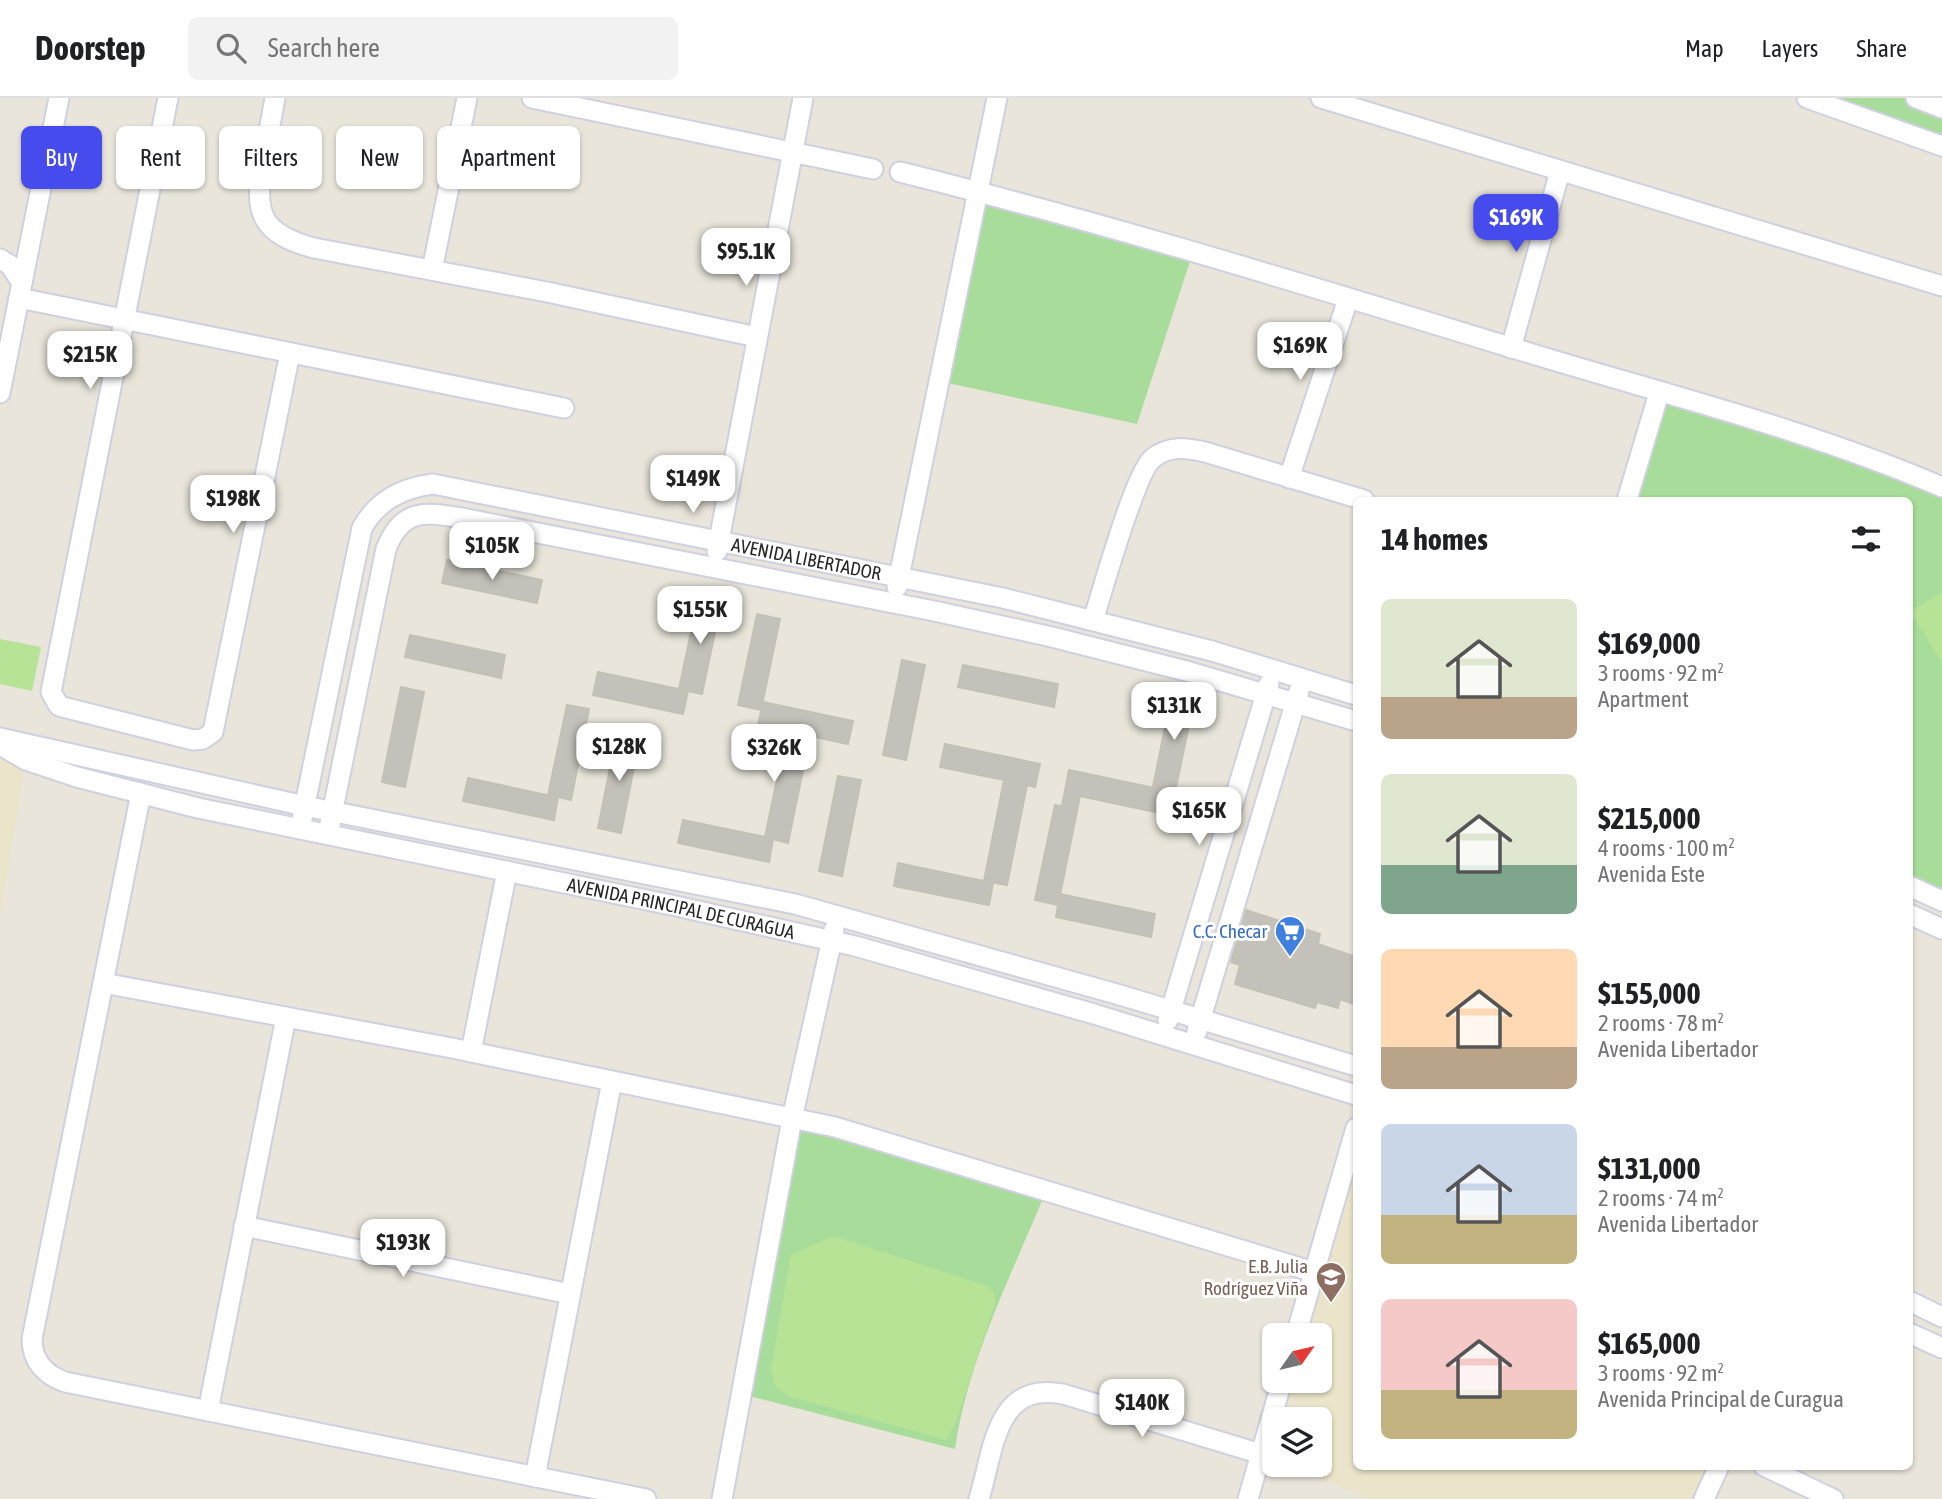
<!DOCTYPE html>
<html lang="en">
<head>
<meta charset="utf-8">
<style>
	:root { --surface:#fff; --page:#f2f2f2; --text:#202124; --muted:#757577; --line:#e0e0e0; --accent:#454bec }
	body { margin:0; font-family:"Asap Condensed",sans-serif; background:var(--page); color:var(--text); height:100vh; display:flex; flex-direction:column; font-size:26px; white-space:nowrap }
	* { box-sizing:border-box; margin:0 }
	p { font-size:23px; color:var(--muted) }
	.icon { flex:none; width:38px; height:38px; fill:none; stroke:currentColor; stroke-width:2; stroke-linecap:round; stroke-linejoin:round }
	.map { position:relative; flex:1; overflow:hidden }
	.side { position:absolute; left:1353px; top:399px; width:560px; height:973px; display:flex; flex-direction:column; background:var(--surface); border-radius:10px; box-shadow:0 2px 5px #0004 }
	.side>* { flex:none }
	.top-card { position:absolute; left:21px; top:28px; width:665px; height:63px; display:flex; gap:14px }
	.needle { width:46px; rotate:56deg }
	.fabs { position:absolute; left:1262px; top:1225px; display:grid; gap:14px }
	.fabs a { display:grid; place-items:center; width:70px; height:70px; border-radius:10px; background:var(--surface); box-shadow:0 2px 5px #0004; font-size:35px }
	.price { position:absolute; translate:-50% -60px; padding:0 16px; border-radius:14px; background:#fff; color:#222; font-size:23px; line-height:46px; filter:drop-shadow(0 2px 4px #0008) }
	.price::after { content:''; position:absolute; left:50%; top:42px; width:21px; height:16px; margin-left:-10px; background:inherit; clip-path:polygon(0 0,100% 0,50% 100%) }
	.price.current { background:var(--accent); color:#fff }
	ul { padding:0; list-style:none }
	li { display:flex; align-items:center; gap:21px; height:175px; padding:0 28px }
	li span { display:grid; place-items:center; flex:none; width:196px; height:140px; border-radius:10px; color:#555 }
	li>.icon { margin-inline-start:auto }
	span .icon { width:84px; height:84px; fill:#fffc; stroke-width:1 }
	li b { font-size:30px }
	h2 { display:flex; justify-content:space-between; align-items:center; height:84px; padding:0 28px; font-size:30px }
	.pill { padding:0 24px; border-radius:10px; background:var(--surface); box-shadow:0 2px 5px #0004; font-size:24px; line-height:63px }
	.pill.current { background:var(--accent); color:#fff }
	header { display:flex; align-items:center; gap:42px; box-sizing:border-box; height:98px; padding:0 35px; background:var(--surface); border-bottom:2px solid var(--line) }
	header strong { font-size:33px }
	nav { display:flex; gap:38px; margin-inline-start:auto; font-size:24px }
	.search { width:490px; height:63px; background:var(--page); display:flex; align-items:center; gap:18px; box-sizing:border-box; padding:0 24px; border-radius:10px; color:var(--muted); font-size:26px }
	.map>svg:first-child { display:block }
	.education { fill:#eae4ca }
	.green { fill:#a7dc9a }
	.pitch { fill:#b7e396 }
	.building { fill:#c4c1ba; stroke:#c4c1b4; stroke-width:2 }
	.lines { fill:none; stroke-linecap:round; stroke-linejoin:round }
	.minor-casing { stroke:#cfd0e0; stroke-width:23 }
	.minor { stroke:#fff; stroke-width:19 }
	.labels { text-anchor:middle; stroke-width:6; stroke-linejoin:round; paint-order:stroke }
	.street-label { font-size:19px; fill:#282828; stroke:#fff }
	.shop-label { font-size:19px; fill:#366cbe; stroke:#fff; text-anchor:end }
	.education-label { font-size:19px; fill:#785e54; stroke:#fff; text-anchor:end }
</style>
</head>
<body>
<header>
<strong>Doorstep</strong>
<div class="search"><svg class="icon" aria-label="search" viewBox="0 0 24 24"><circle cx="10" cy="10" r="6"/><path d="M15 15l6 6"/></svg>Search here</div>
<nav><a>Map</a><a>Layers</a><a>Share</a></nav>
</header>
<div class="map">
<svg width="1942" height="1401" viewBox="0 0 1942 1401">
	<rect width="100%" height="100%" fill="#e9e5da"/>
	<g class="education">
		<path d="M0,647l26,15 -26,158z"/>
		<path d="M1356,1030v338l363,1 -15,32h-335l-83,-34h34v-46h-46v41l-13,-6 21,-73h38v-46h-24z"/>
	</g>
	<g class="green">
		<path d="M1807,0h109l26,10v38z"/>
		<path d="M978,94l215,60 -56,172 -198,-43z"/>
		<path d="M1659,295l283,94v399l-6,12 -27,-12v-386h-283z"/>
		<path d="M792,1021l254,72c-34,83 -78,168 -91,258l-213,-55z"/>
	</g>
	<g class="pitch">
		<path d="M1942,494v66l-2,2 -30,-48z"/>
		<path d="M0,541l41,8 -9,44 -32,-7z"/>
		<path d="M833,1138l155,50 6,7 1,10 -40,122 -9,15 -158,-44 -14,-11 -3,-17 20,-113z"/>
	</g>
	<g class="building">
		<path d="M447,462l95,20 -5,23 -95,-20z"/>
		<path d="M698,501l23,5 -19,90 -23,-5z"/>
		<path d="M757,516l23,5 -19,91 -23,-5z"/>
		<path d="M410,537l95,20 -4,23 -96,-21z"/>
		<path d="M902,562l23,5 -19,95 -23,-5z"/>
		<path d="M963,567l95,19 -4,23 -96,-20z"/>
		<path d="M598,574l90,19 -5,23 -90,-19z"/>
		<path d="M401,589l23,5 -19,95 -23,-5z"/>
		<path d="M1172,594l23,5 -20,95 -22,-5z"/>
		<path d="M763,604l90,19 -5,23 -38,-8 -22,107 -15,-4 -4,23 -91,-19 5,-23 82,17 22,-106 -29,-6z"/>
		<path d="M567,607l22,4 -18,91 -13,-3 -4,23 -91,-19 5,-23 83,18 -3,-1z"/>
		<path d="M617,635l23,4 -19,96 -23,-5z"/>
		<path d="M945,646l95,20 -5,23 -8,-2 -20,100 -23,-4 20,-101 -64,-13z"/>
		<path d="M1069,672l95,20 -4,23 -80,-17 -22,109 -23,-5 20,-95 7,1z"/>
		<path d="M838,678l23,4 -19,96 -23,-5z"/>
		<path d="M898,765l95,20 -4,22 -95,-19z"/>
		<path d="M1060,796l95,20 -4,23 -95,-20z"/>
		<path d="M1246,812l74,24 -2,10 38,13v48l-16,-6 -2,9 -21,-6 -2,6 -80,-24 5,-19 -9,-3z"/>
	</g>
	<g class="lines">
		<g class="minor-casing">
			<g id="minor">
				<path d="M168,0l-117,594 8,14 134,34 10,-1 10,-7 77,-379"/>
				<path d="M275,0c-4,22 -8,44 -12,65 -10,51 -1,71 51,85l233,44 210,45"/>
				<path d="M532,0l341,71"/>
				<path d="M1321,0l621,188"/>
				<path d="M1807,0l135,48"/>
				<path d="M1916,0l26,10"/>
				<path d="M900,74c214,53 425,119 636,183 135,41 276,76 406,132"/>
				<path d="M0,161l10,6 12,18"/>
				<path d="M432,172l35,-172"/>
				<path d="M19,200l545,110"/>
				<path d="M1511,250l49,-177"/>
				<path d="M0,295l59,-295"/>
				<path d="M1289,380l59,-179"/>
				<path d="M1627,402l32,-107"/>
				<path d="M717,453l86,-453"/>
				<path d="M897,489l100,-489"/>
				<path d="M1093,522c10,-30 42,-148 60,-162 17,-13 33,-10 52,-6l159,48"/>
				<path d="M0,640l305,68 490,98 325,91 236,71"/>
				<path id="s1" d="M0,647l26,15 51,17 121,31 478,98 179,40 239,68 262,81"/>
				<path d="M141,695l-109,546c0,22 13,36 33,43l581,117"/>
				<path id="s2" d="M302,721l60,-291c16,-28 40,-40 71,-44l570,114 209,53 144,44"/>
				<path d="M330,726l56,-275c16,-41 39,-37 76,-31l477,94 113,25 138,35 166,49"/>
				<path d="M1909,788l33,15"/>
				<path d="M1909,816l33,15"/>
				<path d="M103,885l349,65 383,79 479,145"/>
				<path d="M1168,922l101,-336"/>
				<path d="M1197,933l102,-340"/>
				<path d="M471,954l36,-181"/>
				<path d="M244,1128l326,68"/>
				<path d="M1909,1203l33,16"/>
				<path d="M1909,1235l33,15"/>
				<path d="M1296,1237l60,-207"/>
				<path d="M208,1313l78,-394"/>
				<path d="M1764,1368l69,33"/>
				<path d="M535,1379l77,-396"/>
				<path d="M722,1401l70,-380 42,-189"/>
				<path d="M979,1401c15,-49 16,-118 84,-105l198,60"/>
				<path d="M1248,1401l34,-118"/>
				<path d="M1704,1401l15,-33"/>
			</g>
		</g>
		<use href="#minor" class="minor"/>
	</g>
	<defs>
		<g id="supermarket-pin" transform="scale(1.575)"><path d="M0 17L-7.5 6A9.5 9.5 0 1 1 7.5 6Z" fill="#3f7fe0" stroke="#fff"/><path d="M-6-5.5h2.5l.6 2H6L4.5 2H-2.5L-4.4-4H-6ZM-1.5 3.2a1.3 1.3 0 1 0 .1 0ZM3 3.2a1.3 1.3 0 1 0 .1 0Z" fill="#fff"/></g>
		<g id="school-pin" transform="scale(1.575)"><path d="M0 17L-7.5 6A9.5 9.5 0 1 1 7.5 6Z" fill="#8d6e63" stroke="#fff"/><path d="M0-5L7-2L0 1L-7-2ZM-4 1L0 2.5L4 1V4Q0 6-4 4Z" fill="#fff"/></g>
	</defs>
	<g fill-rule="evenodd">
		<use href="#supermarket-pin" x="1290" y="833"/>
		<use href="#school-pin" x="1331" y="1179"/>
	</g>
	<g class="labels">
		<g class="street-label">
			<text dy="7" stroke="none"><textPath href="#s2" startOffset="765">AVENIDA LIBERTADOR</textPath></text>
			<text dy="7" stroke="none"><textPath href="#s1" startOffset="702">AVENIDA PRINCIPAL DE CURAGUA</textPath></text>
		</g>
		<g class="shop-label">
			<text x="1267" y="840">C.C. Checar</text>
		</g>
		<g class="education-label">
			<text x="1308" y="1175">E.B. Julia<tspan x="1308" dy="22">Rodríguez Viña</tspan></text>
		</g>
	</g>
</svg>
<div class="fabs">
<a><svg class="needle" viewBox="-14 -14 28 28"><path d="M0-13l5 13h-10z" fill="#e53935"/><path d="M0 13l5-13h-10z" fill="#757577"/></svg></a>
<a><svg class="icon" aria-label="layers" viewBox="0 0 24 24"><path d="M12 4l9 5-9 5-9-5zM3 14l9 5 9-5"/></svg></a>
</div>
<b class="price current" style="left:1516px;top:156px">$169K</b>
<b class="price" style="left:746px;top:190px">$95.1K</b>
<b class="price" style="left:1300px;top:284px">$169K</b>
<b class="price" style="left:90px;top:293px">$215K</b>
<b class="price" style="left:693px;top:417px">$149K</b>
<b class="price" style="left:233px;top:437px">$198K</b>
<b class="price" style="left:492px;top:484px">$105K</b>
<b class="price" style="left:700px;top:548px">$155K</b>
<b class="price" style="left:1174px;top:644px">$131K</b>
<b class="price" style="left:619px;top:685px">$128K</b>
<b class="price" style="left:774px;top:686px">$326K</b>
<b class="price" style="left:1199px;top:749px">$165K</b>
<b class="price" style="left:403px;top:1181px">$193K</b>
<b class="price" style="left:1142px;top:1341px">$140K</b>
<div class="top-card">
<a class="pill current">Buy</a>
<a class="pill">Rent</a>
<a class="pill">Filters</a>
<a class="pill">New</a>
<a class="pill">Apartment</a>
</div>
<section class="side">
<h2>14 homes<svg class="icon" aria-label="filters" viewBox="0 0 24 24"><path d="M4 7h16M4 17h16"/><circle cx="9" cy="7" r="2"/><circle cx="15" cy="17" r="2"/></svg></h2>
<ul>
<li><span style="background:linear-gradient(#dfe7d0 70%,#b9a48a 0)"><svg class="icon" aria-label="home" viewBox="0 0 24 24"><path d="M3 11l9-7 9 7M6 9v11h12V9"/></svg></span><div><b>$169,000</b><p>3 rooms · 92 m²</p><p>Apartment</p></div></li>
<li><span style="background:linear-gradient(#dfe7d0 65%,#7fa58c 0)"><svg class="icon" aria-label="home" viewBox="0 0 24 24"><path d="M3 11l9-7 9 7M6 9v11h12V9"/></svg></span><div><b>$215,000</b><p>4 rooms · 100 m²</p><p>Avenida Este</p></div></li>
<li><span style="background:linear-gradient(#ffd9b3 70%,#b9a48a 0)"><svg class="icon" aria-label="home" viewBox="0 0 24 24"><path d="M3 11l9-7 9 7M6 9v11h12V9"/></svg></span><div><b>$155,000</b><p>2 rooms · 78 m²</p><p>Avenida Libertador</p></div></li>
<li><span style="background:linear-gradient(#c9d6e8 65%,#c2b280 0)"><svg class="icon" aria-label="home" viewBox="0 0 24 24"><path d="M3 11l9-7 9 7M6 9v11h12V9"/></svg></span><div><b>$131,000</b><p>2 rooms · 74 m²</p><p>Avenida Libertador</p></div></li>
<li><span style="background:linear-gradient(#f6c9c9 65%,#c2b280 0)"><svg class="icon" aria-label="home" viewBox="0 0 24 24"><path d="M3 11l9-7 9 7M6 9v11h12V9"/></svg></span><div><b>$165,000</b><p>3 rooms · 92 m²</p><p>Avenida Principal de Curagua</p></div></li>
</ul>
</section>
</div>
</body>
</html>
